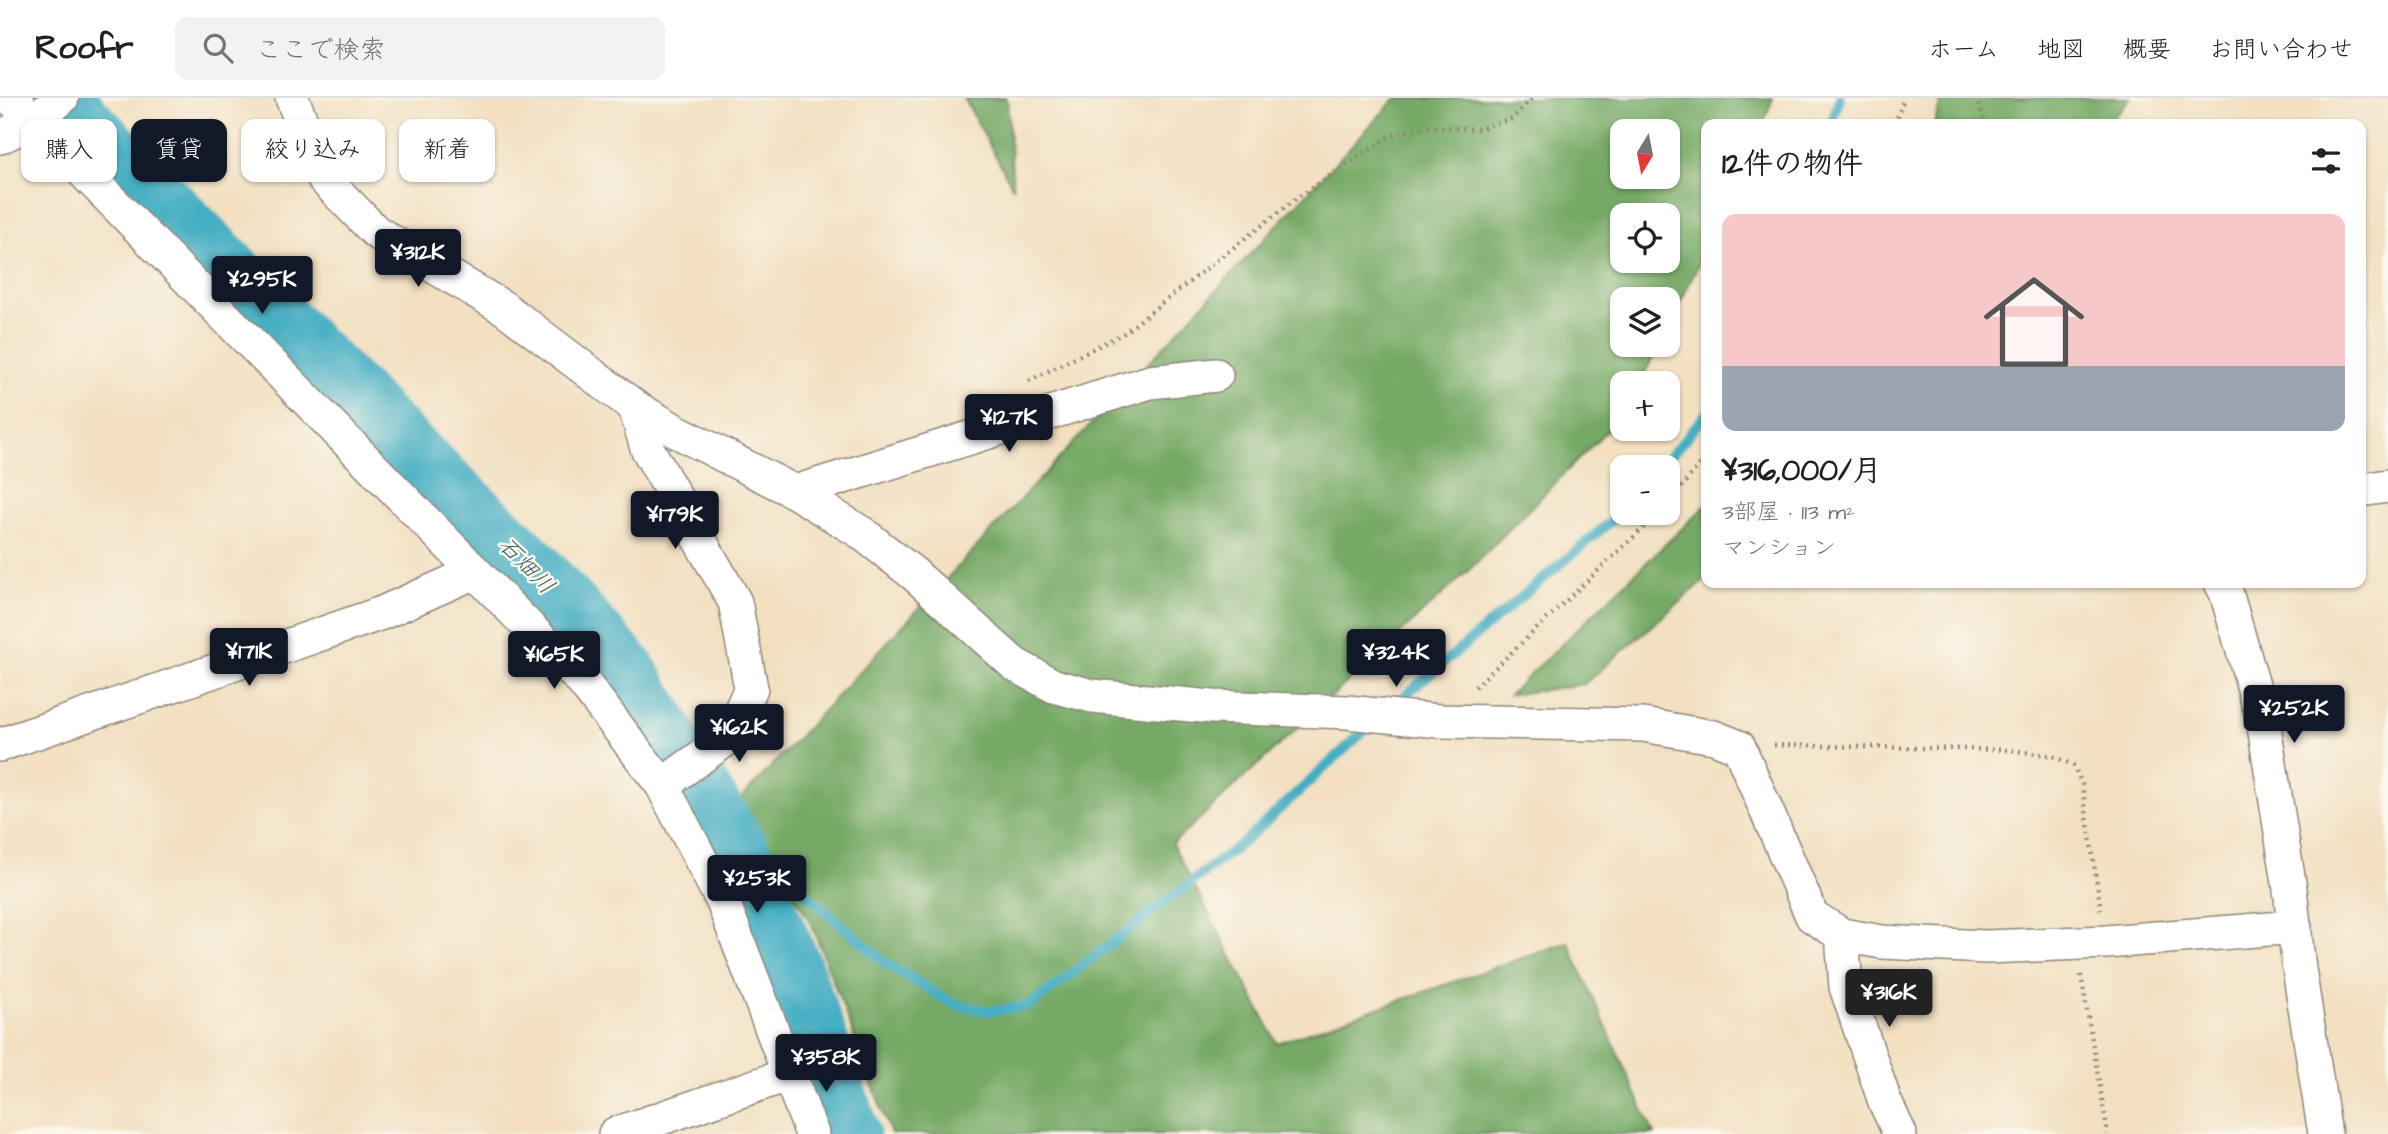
<!DOCTYPE html>
<html lang="ja">
<head>
<meta charset="utf-8">
<style>
	:root { --surface:#fff; --page:#f2f2f2; --text:#202124; --muted:#757577; --line:#e0e0e0; --accent:#111827 }
	body { margin:0; font-family:"Architects Daughter","Klee One",sans-serif; background:var(--page); color:var(--text); height:100vh; display:flex; flex-direction:column; font-size:26px; white-space:nowrap }
	* { box-sizing:border-box; margin:0 }
	p { font-size:23px; color:var(--muted) }
	.icon { flex:none; width:38px; height:38px; fill:none; stroke:currentColor; stroke-width:2; stroke-linecap:round; stroke-linejoin:round }
	.map { position:relative; flex:1; overflow:hidden }
	.details { position:absolute; left:1701px; top:21px; width:665px; height:469px; display:flex; flex-direction:column; background:var(--surface); border-radius:14px; box-shadow:0 2px 5px #0004 }
	.details>* { flex:none }
	.guide { position:absolute; left:21px; top:21px; width:665px; height:63px; display:flex; gap:14px }
	.needle { width:46px; rotate:190deg }
	.tools { position:absolute; left:1610px; top:21px; display:grid; gap:14px }
	.tools a { display:grid; place-items:center; width:70px; height:70px; border-radius:14px; background:var(--surface); box-shadow:0 2px 5px #0004; font-size:35px }
	.price { position:absolute; translate:-50% -60px; padding:0 16px; border-radius:7px; background:var(--accent); color:#fff; font-size:23px; line-height:46px; filter:drop-shadow(0 2px 4px #0008) }
	.price::after { content:''; position:absolute; left:50%; top:42px; width:21px; height:16px; margin-left:-10px; background:inherit; clip-path:polygon(0 0,100% 0,50% 100%) }
	.price.active { background:#222; color:#fff }
	ul { padding:0; list-style:none }
	li { display:grid; align-content:center; gap:14px; height:371px; padding:0 21px }
	li+li { border-top:2px solid var(--line) }
	li span { display:grid; place-items:center; height:217px; border-radius:14px; color:#555 }
	li>.icon { margin-inline-start:auto }
	span .icon { width:126px; height:126px; fill:#fffc; stroke-width:1 }
	li b { font-size:30px }
	h2 { display:flex; justify-content:space-between; align-items:center; height:84px; padding:0 21px; font-size:30px }
	.chip { padding:0 24px; border-radius:14px; background:var(--surface); box-shadow:0 2px 5px #0004; font-size:24px; line-height:63px }
	.chip.active { background:var(--accent); color:#fff }
	header { display:flex; align-items:center; gap:42px; box-sizing:border-box; height:98px; padding:0 35px; background:var(--surface); border-bottom:2px solid var(--line) }
	header strong { font-size:33px }
	nav { display:flex; gap:38px; margin-inline-start:auto; font-size:24px }
	.search { width:490px; height:63px; background:var(--page); display:flex; align-items:center; gap:18px; box-sizing:border-box; padding:0 24px; border-radius:14px; color:var(--muted); font-size:26px }
	.map>svg:first-child { display:block }
	.forest { fill:#74a965; stroke:#506a48; stroke-width:2; fill-rule:evenodd }
	.lines { fill:none; stroke-linecap:round; stroke-linejoin:round }
	.stream { stroke:#44aec3; stroke-width:10 }
	.river { stroke:#44aec3; stroke-width:63 }
	.street-casing { stroke:#8e8676; stroke-width:36 }
	.path { stroke:#8e8676; stroke-width:4.5; stroke-dasharray:2 5; stroke-linecap:butt }
	.street { stroke:#fff; stroke-width:33 }
	.labels { text-anchor:middle; stroke-width:5; stroke-linejoin:round; paint-order:stroke }
	.water-label { font-size:23px; font-style:italic; fill:#355f68; stroke:#fbf7ec }
</style>
</head>
<body>
<header>
<strong>Roofr</strong>
<div class="search"><svg class="icon" aria-label="search" viewBox="0 0 24 24"><circle cx="10" cy="10" r="6"/><path d="M15 15l6 6"/></svg>ここで検索</div>
<nav><a>ホーム</a><a>地図</a><a>概要</a><a>お問い合わせ</a></nav>
</header>
<div class="map">
<svg width="2388" height="1036" viewBox="0 0 2388 1036">
	<rect width="100%" height="100%" fill="#fbf7ec"/>
	<filter id="ink" filterUnits="userSpaceOnUse"><feTurbulence type="fractalNoise" baseFrequency=".0143" numOctaves="2"/><feDisplacementMap in="SourceGraphic" scale="14" xChannelSelector="R" yChannelSelector="G"/><feConvolveMatrix kernelMatrix="1 2 1 2 8 2 1 2 1" color-interpolation-filters="sRGB"/></filter>
	<filter id="wash" filterUnits="userSpaceOnUse"><feTurbulence type="fractalNoise" baseFrequency=".00686" numOctaves="4" result="noise"/><feDisplacementMap in="SourceGraphic" scale="28" xChannelSelector="R" yChannelSelector="G"/><feGaussianBlur stdDeviation="1.57" result="paint"/><feColorMatrix in="noise" values="0 0 0 0 0 0 0 0 0 0 0 0 0 0 0 0 0 1.4 0 .05"/><feComposite in="paint" operator="in"/></filter>
	<g filter="url(#wash)">
		<rect width="100%" height="100%" fill="#f2e0c1"/>
		<g class="forest">
			<path d="M964,0h43l6,90z"/>
			<path d="M1396,0h377l-10,26h-57v125l-38,79v-29h-46v46h37l-19,38h-18v32l-151,153 -299,276 105,199 291,-101 86,192h-699l-2,-2 -6,2h-56l-79,-209 -74,-123zM1622,33h46v46h-46zM1622,117h46v46h-46z"/>
			<path d="M1942,0h188l-22,26h-174z"/>
			<path d="M1706,407v74l-122,105 -75,11z"/>
		</g>
		<g class="lines">
			<g class="stream">
				<path d="M1831,26l9,-26"/>
				<path d="M1661,369l45,-53"/>
				<path d="M1389,611l233,-197"/>
				<path d="M741,759l63,35 84,73 66,39 34,7 41,-5 216,-165 129,-119"/>
			</g>
			<path class="river" d="M58,0l350,353 120,113 97,107 116,186 51,113 57,164"/>
		</g>
	</g>
	<g filter="url(#ink)">
		<g class="lines">
			<g class="street-casing">
				<g id="street">
					<path d="M11,0l572,584 79,103 61,117 89,232"/>
					<path d="M292,0l32,81 52,53 128,76 131,99 41,24 119,61 67,41 52,41 100,90 40,22 38,10 121,11 134,5 92,9 204,4 71,12 25,10 73,169 30,19 40,7 104,5 120,-5 189,-15"/>
					<path d="M0,39l34,-16 28,-23"/>
					<path d="M635,309l12,41 88,154 16,86 -23,50 -66,47"/>
					<path d="M2361,392l27,-4"/>
					<path d="M795,394l355,-110 66,-7"/>
					<path d="M2221,485l5,9 37,128 27,169 9,80 26,165"/>
					<path d="M0,647l382,-132 93,-41"/>
					<path d="M1842,837l4,52 39,115 15,32"/>
					<path d="M615,1036l175,-60"/>
				</g>
			</g>
			<g class="path">
				<path d="M1976,0l10,26"/>
				<path d="M1895,26l9,-26"/>
				<path d="M1029,283l95,-48 174,-136 94,-62 37,-8 50,2 33,-10 20,-21"/>
				<path d="M1668,406l38,-48"/>
				<path d="M1475,589l184,-174"/>
				<path d="M1774,647l236,5 43,6 20,9 9,19 19,126"/>
				<path d="M2081,877l27,159"/>
			</g>
			<use href="#street" class="street"/>
		</g>
	</g>
	<g class="labels">
		<g class="water-label">
			<text transform="translate(527 467) rotate(46)" y="8">石畑川</text>
		</g>
	</g>
</svg>
<div class="tools">
<a><svg class="needle" viewBox="-14 -14 28 28"><path d="M0-13l5 13h-10z" fill="#e53935"/><path d="M0 13l5-13h-10z" fill="#757577"/></svg></a>
<a><svg class="icon" aria-label="locate" viewBox="0 0 24 24"><circle cx="12" cy="12" r="6"/><path d="M12 2v4M12 18v4M2 12h4M18 12h4"/></svg></a>
<a><svg class="icon" aria-label="layers" viewBox="0 0 24 24"><path d="M12 4l9 5-9 5-9-5zM3 14l9 5 9-5"/></svg></a>
<a>+</a>
<a>−</a>
</div>
<b class="price" style="left:418px;top:191px">¥312K</b>
<b class="price" style="left:262px;top:218px">¥295K</b>
<b class="price" style="left:1009px;top:356px">¥127K</b>
<b class="price" style="left:675px;top:453px">¥179K</b>
<b class="price" style="left:249px;top:590px">¥171K</b>
<b class="price" style="left:1396px;top:591px">¥324K</b>
<b class="price" style="left:554px;top:593px">¥165K</b>
<b class="price" style="left:2294px;top:647px">¥252K</b>
<b class="price" style="left:739px;top:666px">¥162K</b>
<b class="price" style="left:757px;top:817px">¥253K</b>
<b class="price active" style="left:1889px;top:931px">¥316K</b>
<b class="price" style="left:826px;top:996px">¥358K</b>
<div class="guide">
<a class="chip">購入</a>
<a class="chip active">賃貸</a>
<a class="chip">絞り込み</a>
<a class="chip">新着</a>
</div>
<section class="details">
<h2>12件の物件<svg class="icon" aria-label="filters" viewBox="0 0 24 24"><path d="M4 7h16M4 17h16"/><circle cx="9" cy="7" r="2"/><circle cx="15" cy="17" r="2"/></svg></h2>
<ul>
<li><span style="background:linear-gradient(#f6c9c9 70%,#9aa5b1 0)"><svg class="icon" aria-label="home" viewBox="0 0 24 24"><path d="M3 11l9-7 9 7M6 9v11h12V9"/></svg></span><div><b>¥316,000/月</b><p>3部屋 · 113 m²</p><p>マンション</p></div></li>
</ul>
</section>
</div>
</body>
</html>
